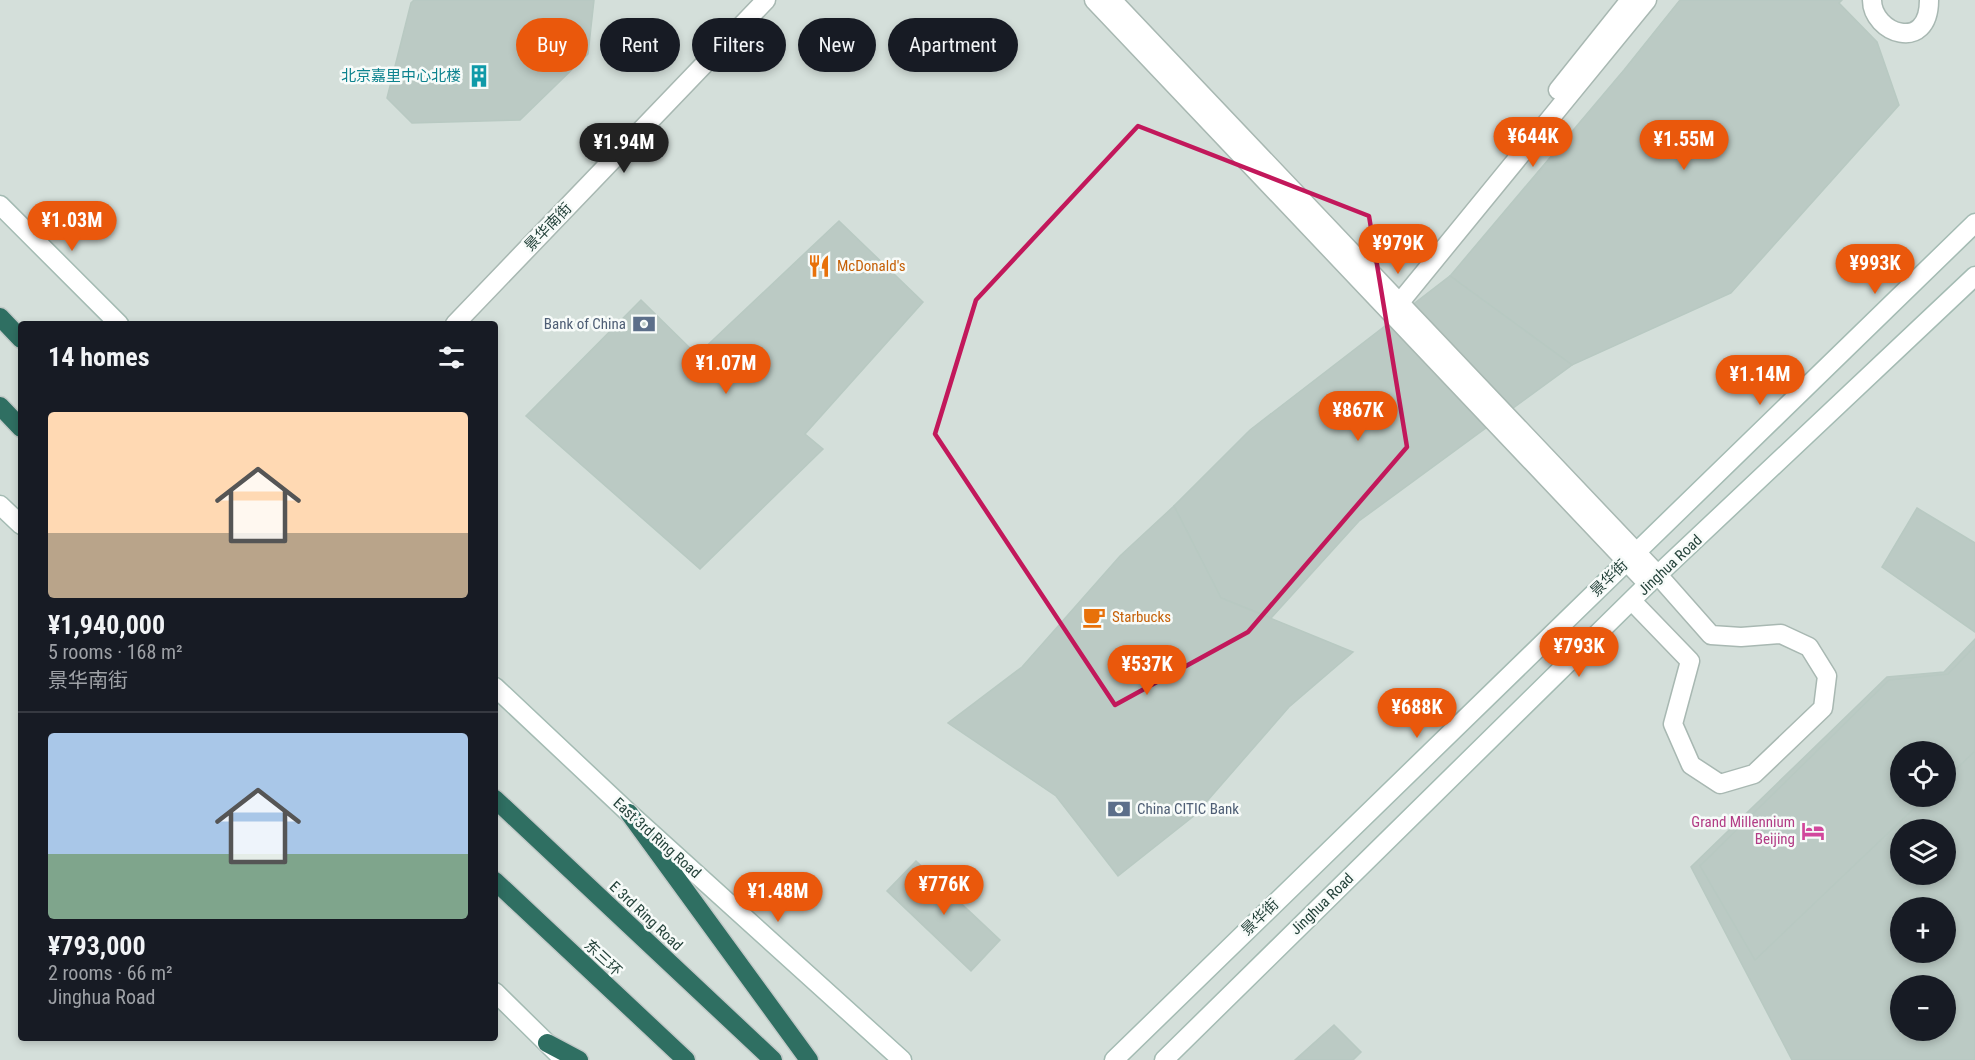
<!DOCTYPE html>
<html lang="en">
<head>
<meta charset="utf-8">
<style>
	:root { --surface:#171b24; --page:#242831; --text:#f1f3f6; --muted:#9ea1a6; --line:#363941; --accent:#ea580c }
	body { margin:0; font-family:"Roboto Condensed","Noto Sans SC",sans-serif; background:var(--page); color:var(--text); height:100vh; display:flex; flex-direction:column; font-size:22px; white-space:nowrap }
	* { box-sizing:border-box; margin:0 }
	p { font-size:20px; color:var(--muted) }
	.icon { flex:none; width:33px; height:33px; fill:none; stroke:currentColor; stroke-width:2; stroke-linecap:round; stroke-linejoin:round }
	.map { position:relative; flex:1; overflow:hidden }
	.sheet { position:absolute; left:18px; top:321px; width:480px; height:720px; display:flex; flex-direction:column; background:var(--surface); border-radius:6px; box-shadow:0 3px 9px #0003 }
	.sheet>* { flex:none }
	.guide { position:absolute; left:516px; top:18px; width:570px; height:54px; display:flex; gap:12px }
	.tools { position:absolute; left:1890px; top:741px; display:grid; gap:12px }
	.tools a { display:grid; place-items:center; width:66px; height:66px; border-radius:50%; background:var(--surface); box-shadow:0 3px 9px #0003; font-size:30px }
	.price { position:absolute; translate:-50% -51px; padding:0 14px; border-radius:21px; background:var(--accent); color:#fff; font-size:20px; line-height:39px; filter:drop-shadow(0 2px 3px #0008) }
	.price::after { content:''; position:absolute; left:50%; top:36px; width:18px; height:14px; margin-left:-9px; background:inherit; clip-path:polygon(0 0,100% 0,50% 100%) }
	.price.active { background:#222; color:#fff }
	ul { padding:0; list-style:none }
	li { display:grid; align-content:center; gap:12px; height:318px; padding:0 30px }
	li+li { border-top:2px solid var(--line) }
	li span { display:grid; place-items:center; height:186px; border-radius:6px; color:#555 }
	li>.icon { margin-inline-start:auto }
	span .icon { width:108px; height:108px; fill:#fffc; stroke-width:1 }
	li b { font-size:26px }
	h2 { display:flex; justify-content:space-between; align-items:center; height:72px; padding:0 30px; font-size:26px }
	.chip { padding:0 21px; border-radius:27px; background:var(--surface); box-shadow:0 3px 9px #0003; font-size:21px; line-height:54px }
	.chip.active { background:var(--accent); color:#fff }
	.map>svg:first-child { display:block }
	.built { fill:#d4dfda; fill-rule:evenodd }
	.building { fill:#bbcac4; stroke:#b8c9c2; stroke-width:1.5; fill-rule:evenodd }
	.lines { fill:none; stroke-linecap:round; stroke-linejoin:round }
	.lane-casing { stroke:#a8b8b2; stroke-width:21 }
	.street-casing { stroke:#a8b8b2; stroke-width:21 }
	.secondary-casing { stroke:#a4bbb3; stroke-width:21 }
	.highway-casing { stroke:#c2cac8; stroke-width:21 }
	.lane { stroke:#fff; stroke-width:18 }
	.street { stroke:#fff; stroke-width:18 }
	.secondary { stroke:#fff; stroke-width:18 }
	.highway { stroke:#2f6f62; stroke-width:18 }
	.marked { fill:none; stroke:#c2185b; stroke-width:4.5; stroke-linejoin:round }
	.labels { text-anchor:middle; stroke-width:5; stroke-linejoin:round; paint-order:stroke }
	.culture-label { font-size:15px; fill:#0d838f; stroke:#f7fbf9; text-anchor:end }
	.street-label { font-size:15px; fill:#24423a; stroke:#f7fbf9 }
	.food-label { font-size:15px; fill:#c56008; stroke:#f7fbf9; text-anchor:start }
	.service-label { font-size:15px; fill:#4e5e75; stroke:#f7fbf9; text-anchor:end }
	.hotel-label { font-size:15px; fill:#b23c85; stroke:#f7fbf9; text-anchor:end }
</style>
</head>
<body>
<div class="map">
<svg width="1975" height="1060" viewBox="0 0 1975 1060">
	<rect width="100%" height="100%" fill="#e6efeb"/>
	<path class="built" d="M0,0h1975v1060h-1975zM21,324h474v714h-474zM1900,752h46v44h-46zM1900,830h46v44h-46zM1900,908h46v44h-46zM1900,986h46v44h-46z"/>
	<g class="building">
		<path d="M414,0h180l-6,54 -68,66 -108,3 -25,-25 24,-95z"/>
		<path d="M1680,0h162l-3,3 38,39 22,63 -168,188 -159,72 -122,-89 174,-206z"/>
		<path d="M839,221l84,81 -118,132 18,15 -123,120 -174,-153 115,-116 56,55z"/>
		<path d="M1450,276l122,89 -213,156 -88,97 -50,-20 -47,-92 76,-76z"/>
		<path d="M1174,506l47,92 132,54 -64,55 -94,108 -77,61 -62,-80 -108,-73 74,-56 98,-111z"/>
		<path d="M1917,508l58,35v89l-93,-65z"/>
		<path d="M1975,639v421h-183l-101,-193 196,-190 57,-5zM1900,752h46v44h-46zM1900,830h46v44h-46zM1900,908h46v44h-46zM1900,986h46v44h-46z"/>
		<path d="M1975,646v105l-29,28v-27h-46v44h27l-172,164 -55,-94 189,-186 59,-6z"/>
		<path d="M916,861l84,79 -29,31 -84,-80z"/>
		<path d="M1334,1025l27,27 -8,8h-58z"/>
	</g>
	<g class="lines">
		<g class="lane-casing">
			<path id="lane" d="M1632,601l58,60 -17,63 18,41 29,19 34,-10 69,-66 4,-32 -18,-29 -28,-13 -40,3 -30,-2 -53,-60"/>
		</g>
		<g class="street-casing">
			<g id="street">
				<path d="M1094,0l554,584"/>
				<path d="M1112,0l546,575"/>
				<path d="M1872,0c0,33 57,54 57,0"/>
				<path d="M1558,90l72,-90"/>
				<path d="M1392,312l255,-312"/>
				<path d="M455,324l311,-324"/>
			</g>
		</g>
		<g class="secondary-casing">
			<g id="secondary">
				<path d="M0,205l119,119"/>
				<path d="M0,505l21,20"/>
				<path d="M495,687l134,126 273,247"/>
				<path d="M495,992l62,61"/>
				<path d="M1114,1060l861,-837"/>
				<path d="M1164,1060l484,-476 327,-308"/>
			</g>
		</g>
		<g class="highway-casing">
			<g id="highway">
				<path d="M0,317l21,22"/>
				<path d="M0,406l21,22"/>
				<path d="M495,799l278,261"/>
				<path d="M629,813l180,247"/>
				<path d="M495,881l191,179"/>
				<path d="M547,1043l32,17"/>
			</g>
		</g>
		<use href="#lane" class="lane"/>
		<use href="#street" class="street"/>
		<use href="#secondary" class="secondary"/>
		<use href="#highway" class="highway"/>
	</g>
	<path class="marked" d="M1138,126l231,90 38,231 -159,185 -133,73 -180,-271 41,-134z"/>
	<defs>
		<g id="building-bare" transform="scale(1.8)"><path d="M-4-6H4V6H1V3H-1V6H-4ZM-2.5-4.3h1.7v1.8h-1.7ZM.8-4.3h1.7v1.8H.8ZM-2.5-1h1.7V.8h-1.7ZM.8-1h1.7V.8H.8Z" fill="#0f9aa8" stroke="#f7fbf9" stroke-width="2.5" paint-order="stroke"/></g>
		<g id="restaurant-bare" transform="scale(1.8)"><path d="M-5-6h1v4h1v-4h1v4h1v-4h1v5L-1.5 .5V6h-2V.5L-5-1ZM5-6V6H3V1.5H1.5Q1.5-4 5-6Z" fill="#e8710a" stroke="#f7fbf9" stroke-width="2.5" paint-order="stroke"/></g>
		<g id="bank-bare" transform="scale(1.8)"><path d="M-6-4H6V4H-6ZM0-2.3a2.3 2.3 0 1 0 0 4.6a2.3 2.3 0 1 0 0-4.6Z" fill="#5c6f8a" stroke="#f7fbf9" stroke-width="2.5" paint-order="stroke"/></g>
		<g id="cafe-bare" transform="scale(1.8)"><path d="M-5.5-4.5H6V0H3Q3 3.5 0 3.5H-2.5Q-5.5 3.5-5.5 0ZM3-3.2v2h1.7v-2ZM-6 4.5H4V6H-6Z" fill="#e8710a" stroke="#f7fbf9" stroke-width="2.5" paint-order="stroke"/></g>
		<g id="hotel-bare" transform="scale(1.8)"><path d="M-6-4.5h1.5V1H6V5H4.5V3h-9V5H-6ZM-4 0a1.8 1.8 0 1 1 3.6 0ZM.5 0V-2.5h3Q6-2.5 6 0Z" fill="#d1479c" stroke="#f7fbf9" stroke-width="2.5" paint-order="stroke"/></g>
	</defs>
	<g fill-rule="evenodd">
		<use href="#building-bare" x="479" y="76"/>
		<use href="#restaurant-bare" x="819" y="266"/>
		<use href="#bank-bare" x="644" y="324"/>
		<use href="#cafe-bare" x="1094" y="617"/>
		<use href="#bank-bare" x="1119" y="809"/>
		<use href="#hotel-bare" x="1813" y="831"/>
	</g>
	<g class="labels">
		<g class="culture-label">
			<text x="461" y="81">北京嘉里中心北楼</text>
		</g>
		<g class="street-label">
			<text transform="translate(548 227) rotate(-46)" y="5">景华南街</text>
			<text transform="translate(1670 565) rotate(-43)" y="5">Jinghua Road</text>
			<text transform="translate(1609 578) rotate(-44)" y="5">景华街</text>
			<text transform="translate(657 838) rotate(42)" y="5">East 3rd Ring Road</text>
			<text transform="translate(1322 904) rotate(-44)" y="5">Jinghua Road</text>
			<text transform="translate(646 916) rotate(43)" y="5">E 3rd Ring Road</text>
			<text transform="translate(1260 917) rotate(-44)" y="5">景华街</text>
			<text transform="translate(603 958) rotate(43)" y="5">东三环</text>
		</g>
		<g class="food-label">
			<text x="837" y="271">McDonald's</text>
			<text x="1112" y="622">Starbucks</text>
		</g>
		<g class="service-label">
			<text x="626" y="329">Bank of China</text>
			<text x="1137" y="814" text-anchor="start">China CITIC Bank</text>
		</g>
		<g class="hotel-label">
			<text x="1795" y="827">Grand Millennium<tspan x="1795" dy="17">Beijing</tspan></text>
		</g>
	</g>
</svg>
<div class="tools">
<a><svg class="icon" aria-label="locate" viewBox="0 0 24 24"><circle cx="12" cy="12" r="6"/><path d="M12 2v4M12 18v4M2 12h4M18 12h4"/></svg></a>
<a><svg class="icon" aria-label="layers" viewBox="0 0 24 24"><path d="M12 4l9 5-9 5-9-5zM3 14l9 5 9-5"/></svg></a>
<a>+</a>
<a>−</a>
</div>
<b class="price" style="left:1533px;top:168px">¥644K</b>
<b class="price" style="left:1684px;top:171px">¥1.55M</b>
<b class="price active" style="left:624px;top:174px">¥1.94M</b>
<b class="price" style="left:72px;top:252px">¥1.03M</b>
<b class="price" style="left:1398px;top:275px">¥979K</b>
<b class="price" style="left:1875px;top:295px">¥993K</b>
<b class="price" style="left:726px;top:395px">¥1.07M</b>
<b class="price" style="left:1760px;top:406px">¥1.14M</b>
<b class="price" style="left:1358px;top:442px">¥867K</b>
<b class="price" style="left:1579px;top:678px">¥793K</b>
<b class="price" style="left:1147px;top:696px">¥537K</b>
<b class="price" style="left:1417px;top:739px">¥688K</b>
<b class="price" style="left:944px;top:916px">¥776K</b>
<b class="price" style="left:778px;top:923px">¥1.48M</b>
<div class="guide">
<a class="chip active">Buy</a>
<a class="chip">Rent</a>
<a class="chip">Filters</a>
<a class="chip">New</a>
<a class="chip">Apartment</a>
</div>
<section class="sheet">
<h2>14 homes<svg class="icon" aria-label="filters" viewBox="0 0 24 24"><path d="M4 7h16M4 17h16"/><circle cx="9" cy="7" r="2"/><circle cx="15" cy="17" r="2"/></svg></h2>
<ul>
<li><span style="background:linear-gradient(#ffd9b3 65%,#b9a48a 0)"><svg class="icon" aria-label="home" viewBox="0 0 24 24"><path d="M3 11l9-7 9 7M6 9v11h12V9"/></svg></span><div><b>¥1,940,000</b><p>5 rooms · 168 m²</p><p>景华南街</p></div></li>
<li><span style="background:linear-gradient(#a9c7e8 65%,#7fa58c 0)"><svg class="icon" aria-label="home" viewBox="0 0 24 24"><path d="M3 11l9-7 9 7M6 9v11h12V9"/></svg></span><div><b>¥793,000</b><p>2 rooms · 66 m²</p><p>Jinghua Road</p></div></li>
</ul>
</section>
</div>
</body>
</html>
